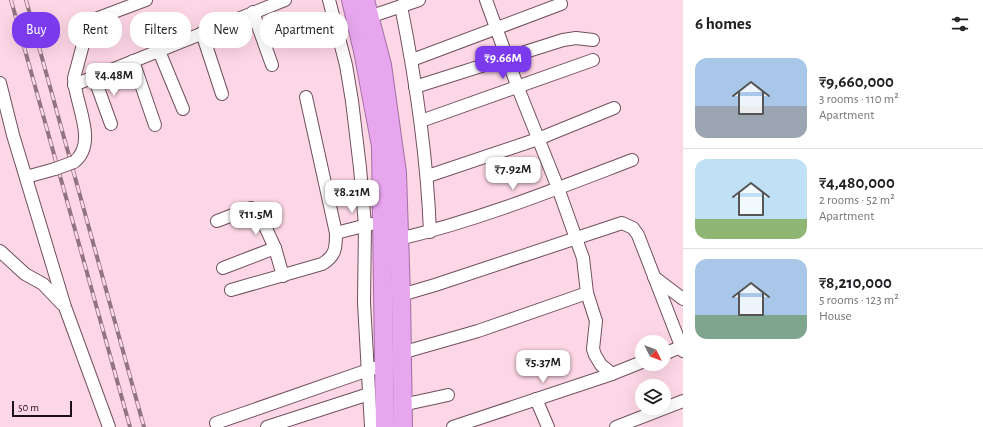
<!DOCTYPE html>
<html lang="en">
<head>
<meta charset="utf-8">
<style>
	:root { --surface:#fff; --page:#f2f2f2; --text:#202124; --muted:#757577; --line:#e0e0e0; --accent:#7c3aed }
	body { margin:0; font-family:"Alegreya Sans",sans-serif; background:var(--page); color:var(--text); height:100vh; display:flex; flex-direction:column; font-size:15px; white-space:nowrap }
	* { box-sizing:border-box; margin:0 }
	p { font-size:13px; color:var(--muted) }
	.icon { flex:none; width:22px; height:22px; fill:none; stroke:currentColor; stroke-width:2; stroke-linecap:round; stroke-linejoin:round }
	.map { position:relative; flex:1; overflow:hidden }
	.sheet { display:flex; flex-direction:column; background:var(--surface); width:300px }
	.sheet>* { flex:none }
	.guide { position:absolute; left:12px; top:12px; width:380px; height:36px; display:flex; gap:8px }
	.needle { width:26px; rotate:132deg }
	.controls { position:absolute; left:635px; top:335px; display:grid; gap:8px }
	.controls a { display:grid; place-items:center; width:36px; height:36px; border-radius:50%; background:var(--surface); box-shadow:0 4px 16px #0002; font-size:20px }
	.scale { position:absolute; left:12px; bottom:10px; width:60px; box-sizing:border-box; padding-left:4px; border:2px solid #1c0f15; border-top:0; font-size:11px; line-height:14px; white-space:nowrap; color:#1c0f15; -webkit-text-stroke:3px #fed7e7; paint-order:stroke }
	.price { position:absolute; translate:-50% -34px; padding:0 9px; border-radius:8px; background:#fff; color:#222; font-size:13px; line-height:26px; filter:drop-shadow(0 1px 2px #0008) }
	.price::after { content:''; position:absolute; left:50%; top:24px; width:12px; height:9px; margin-left:-6px; background:inherit; clip-path:polygon(0 0,100% 0,50% 100%) }
	.price.on { background:var(--accent); color:#fff }
	ul { padding:0; list-style:none }
	li { display:flex; align-items:center; gap:12px; height:100px; padding:0 12px }
	li+li { border-top:1px solid var(--line) }
	li span { display:grid; place-items:center; flex:none; width:112px; height:80px; border-radius:12px; color:#555 }
	li>.icon { margin-inline-start:auto }
	span .icon { width:48px; height:48px; fill:#fffc; stroke-width:1 }
	li b { font-size:17px }
	h2 { display:flex; justify-content:space-between; align-items:center; height:48px; padding:0 12px; font-size:17px }
	.tag { padding:0 14px; border-radius:16px; background:var(--surface); box-shadow:0 4px 16px #0002; font-size:14px; line-height:36px }
	.tag.on { background:var(--accent); color:#fff }
	main { display:flex; flex:1; min-height:0 }
	.map>svg:first-child { display:block }
	.lines { fill:none; stroke-linecap:round; stroke-linejoin:round }
	.minor-casing { stroke:#704f5d; stroke-width:14 }
	.highway-casing { stroke:#a071a2; stroke-width:20 }
	.minor { stroke:#fff; stroke-width:12 }
	.highway { stroke:#e7a6ee; stroke-width:18 }
	.rail-casing { stroke:#907580; stroke-width:4 }
	.rail { stroke:#fed7e7; stroke-width:2.5; stroke-dasharray:8; stroke-linecap:butt }
	.minor-bridge-casing { stroke:#704f5d; stroke-width:14; stroke-linecap:butt }
	.minor-bridge { stroke:#fff; stroke-width:12 }
</style>
</head>
<body>
<main>
<div class="map">
<svg width="683" height="427" viewBox="0 0 683 427">
	<rect width="100%" height="100%" fill="#fed7e7"/>
	<g class="lines">
		<g class="minor-casing">
			<g id="minor">
				<path d="M329,0l17,65 6,36 8,67 5,57 -1,78 7,124"/>
				<path d="M486,0l32,88 40,100 25,70 4,35 9,28 -3,28 2,6 6,10 11,9"/>
				<path d="M401,6c15,75 26,149 29,226"/>
				<path d="M253,12l19,53"/>
				<path d="M369,17l50,-17"/>
				<path d="M202,33l20,61"/>
				<path d="M159,51l24,58"/>
				<path d="M412,60l149,-56"/>
				<path d="M133,61l22,64"/>
				<path d="M94,77l17,47"/>
				<path d="M0,83l13,52 52,172 44,120"/>
				<path d="M74,85l211,-85"/>
				<path d="M415,87l148,-47 13,-2 17,2"/>
				<path d="M306,97l30,136"/>
				<path d="M421,121l172,-61"/>
				<path d="M74,162c25,-19 0,-61 0,-84l14,-52 10,-8 48,-18"/>
				<path d="M428,176l110,-37 76,-31"/>
				<path d="M26,177l29,-8"/>
				<path d="M217,221l34,-13 7,3 17,37 8,28"/>
				<path d="M399,239c80,-19 157,-50 233,-79"/>
				<path d="M0,251l25,23 18,10 19,20"/>
				<path d="M223,268l52,-20"/>
				<path d="M654,277l29,22"/>
				<path d="M231,290l91,-26c14,-8 14,-17 14,-31l35,-9"/>
				<path d="M401,295l34,-10 187,-62 11,5 5,7 45,116"/>
				<path d="M401,353l77,-22 109,-38"/>
				<path d="M664,354l19,-8"/>
				<path d="M536,399l12,28"/>
				<path d="M402,405l46,-10"/>
				<path d="M216,423l158,-55"/>
				<path d="M267,427l102,-33"/>
				<path d="M453,427l159,-53 30,-12"/>
				<path d="M616,427l67,-26"/>
			</g>
		</g>
		<g class="highway-casing">
			<g id="highway">
				<path d="M351,0l12,51 18,95 4,281"/>
				<path d="M365,0l17,65 15,108 4,122 2,132"/>
			</g>
		</g>
		<use href="#minor" class="minor"/>
		<use href="#highway" class="highway"/>
		<g class="rail-casing">
			<g id="rail">
				<path d="M11,0l119,427"/>
				<path d="M26,0l118,427"/>
			</g>
		</g>
		<use href="#rail" class="rail"/>
		<g class="minor-bridge-casing">
			<path id="minor-bridge" d="M55,169l19,-7"/>
		</g>
		<use href="#minor-bridge" class="minor-bridge"/>
	</g>
</svg>
<div class="controls">
<a><svg class="needle" viewBox="-14 -14 28 28"><path d="M0-13l5 13h-10z" fill="#e53935"/><path d="M0 13l5-13h-10z" fill="#757577"/></svg></a>
<a><svg class="icon" aria-label="layers" viewBox="0 0 24 24"><path d="M12 4l9 5-9 5-9-5zM3 14l9 5 9-5"/></svg></a>
</div>
<div class="scale">50 m</div>
<b class="price on" style="left:503px;top:80px">₹9.66M</b>
<b class="price" style="left:114px;top:97px">₹4.48M</b>
<b class="price" style="left:513px;top:191px">₹7.92M</b>
<b class="price" style="left:352px;top:214px">₹8.21M</b>
<b class="price" style="left:256px;top:236px">₹11.5M</b>
<b class="price" style="left:543px;top:384px">₹5.37M</b>
<div class="guide">
<a class="tag on">Buy</a>
<a class="tag">Rent</a>
<a class="tag">Filters</a>
<a class="tag">New</a>
<a class="tag">Apartment</a>
</div>
</div>
<section class="sheet">
<h2>6 homes<svg class="icon" aria-label="filters" viewBox="0 0 24 24"><path d="M4 7h16M4 17h16"/><circle cx="9" cy="7" r="2"/><circle cx="15" cy="17" r="2"/></svg></h2>
<ul>
<li><span style="background:linear-gradient(#a9c7e8 60%,#9aa5b1 0)"><svg class="icon" aria-label="home" viewBox="0 0 24 24"><path d="M3 11l9-7 9 7M6 9v11h12V9"/></svg></span><div><b>₹9,660,000</b><p>3 rooms · 110 m²</p><p>Apartment</p></div></li>
<li><span style="background:linear-gradient(#bfe0f5 75%,#8fb573 0)"><svg class="icon" aria-label="home" viewBox="0 0 24 24"><path d="M3 11l9-7 9 7M6 9v11h12V9"/></svg></span><div><b>₹4,480,000</b><p>2 rooms · 52 m²</p><p>Apartment</p></div></li>
<li><span style="background:linear-gradient(#a9c7e8 70%,#7fa58c 0)"><svg class="icon" aria-label="home" viewBox="0 0 24 24"><path d="M3 11l9-7 9 7M6 9v11h12V9"/></svg></span><div><b>₹8,210,000</b><p>5 rooms · 123 m²</p><p>House</p></div></li>
</ul>
</section>
</main>
</body>
</html>
